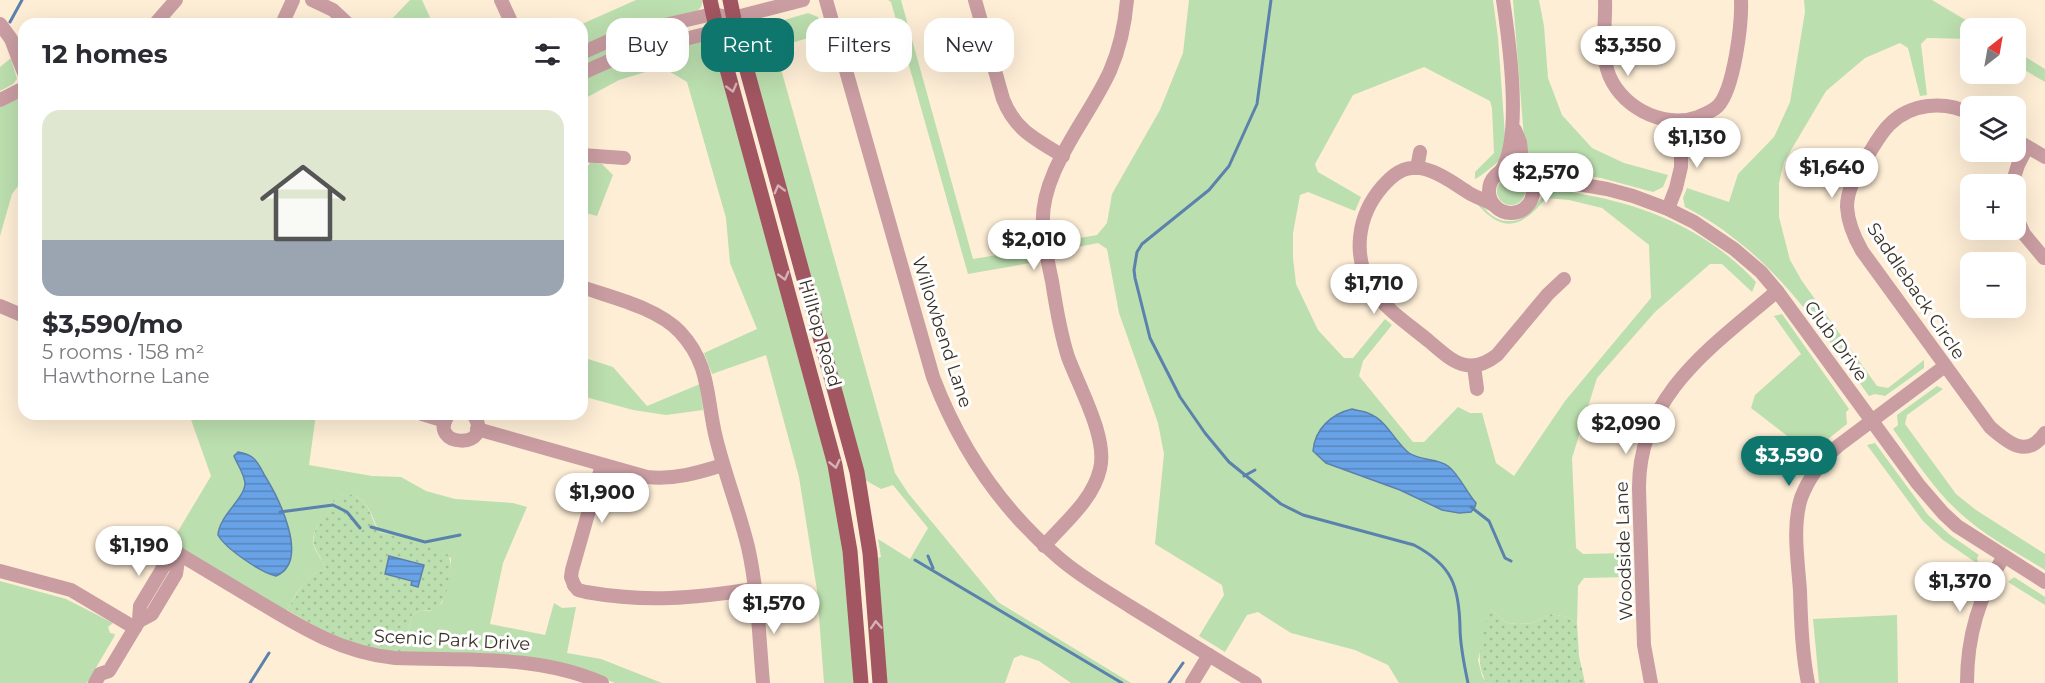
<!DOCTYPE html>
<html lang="en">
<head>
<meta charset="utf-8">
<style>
	:root { --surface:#fff; --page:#f2f2f3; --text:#2b2b33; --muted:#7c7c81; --line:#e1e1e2; --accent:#0f766e }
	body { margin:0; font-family:Montserrat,sans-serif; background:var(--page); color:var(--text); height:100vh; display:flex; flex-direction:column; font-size:22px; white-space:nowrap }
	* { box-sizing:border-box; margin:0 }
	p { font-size:20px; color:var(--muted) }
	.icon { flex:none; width:33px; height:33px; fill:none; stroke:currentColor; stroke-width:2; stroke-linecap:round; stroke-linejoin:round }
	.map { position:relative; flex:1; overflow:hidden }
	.details { position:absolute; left:18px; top:18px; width:570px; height:402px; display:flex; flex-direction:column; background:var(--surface); border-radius:18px; box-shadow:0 6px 24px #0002 }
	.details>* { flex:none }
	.top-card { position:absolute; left:606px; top:18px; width:570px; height:54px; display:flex; gap:12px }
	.needle { width:39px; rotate:31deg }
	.controls { position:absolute; left:1960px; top:18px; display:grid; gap:12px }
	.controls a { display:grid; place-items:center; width:66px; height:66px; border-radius:12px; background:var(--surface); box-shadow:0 6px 24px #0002; font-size:30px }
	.price { position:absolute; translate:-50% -51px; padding:0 14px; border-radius:21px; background:#fff; color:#222; font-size:20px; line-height:39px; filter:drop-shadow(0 2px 3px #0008) }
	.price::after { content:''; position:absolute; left:50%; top:36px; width:18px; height:14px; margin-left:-9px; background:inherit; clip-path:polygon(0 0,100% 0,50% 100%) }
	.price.current { background:var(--accent); color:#fff }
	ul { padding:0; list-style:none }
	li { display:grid; align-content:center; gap:12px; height:318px; padding:0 24px }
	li+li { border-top:2px solid var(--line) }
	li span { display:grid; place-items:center; height:186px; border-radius:18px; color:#555 }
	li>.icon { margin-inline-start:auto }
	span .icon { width:108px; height:108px; fill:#fffc; stroke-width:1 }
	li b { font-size:26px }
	h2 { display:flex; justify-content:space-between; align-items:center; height:72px; padding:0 24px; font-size:26px }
	.pill { padding:0 21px; border-radius:18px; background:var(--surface); box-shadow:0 6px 24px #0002; font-size:21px; line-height:54px }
	.pill.current { background:var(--accent); color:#fff }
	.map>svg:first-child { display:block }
	.green { fill:#bcdfaf }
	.park { fill:url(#park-dots) }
	.water { fill:url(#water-rules); stroke:#5b81ad; stroke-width:1.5 }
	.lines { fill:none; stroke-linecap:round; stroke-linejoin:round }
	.stream { stroke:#5b81ad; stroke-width:3 }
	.minor { stroke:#c99da2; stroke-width:14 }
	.major { stroke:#a15661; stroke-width:15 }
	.oneway { stroke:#d4b2b7 }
	.labels { text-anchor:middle; stroke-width:6; stroke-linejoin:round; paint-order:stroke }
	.street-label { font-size:18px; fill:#393126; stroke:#fefefe }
</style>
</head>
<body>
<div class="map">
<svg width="2045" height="683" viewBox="0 0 2045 683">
	<defs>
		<pattern id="park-dots" width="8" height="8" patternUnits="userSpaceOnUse" patternTransform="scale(1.5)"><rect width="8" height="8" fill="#bcdfaf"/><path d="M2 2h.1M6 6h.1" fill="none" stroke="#a2c096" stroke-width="1.8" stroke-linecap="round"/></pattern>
		<pattern id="water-rules" width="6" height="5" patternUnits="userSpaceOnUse" patternTransform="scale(1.5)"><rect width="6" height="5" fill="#69a3e7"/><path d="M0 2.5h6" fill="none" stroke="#5785bb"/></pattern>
	</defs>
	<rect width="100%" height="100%" fill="#feeed6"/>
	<g class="green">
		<path d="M410,0h12l11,24h-46z"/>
		<path d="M636,0h66c1,7 -3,10 -9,13l-111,34v-23z"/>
		<path d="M888,0h13l72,259 61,-10 2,13 -68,12 -77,-272z"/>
		<path d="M1189,0h304l5,38 8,111c-1,0 -5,9 -5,10 -3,3 -22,19 -26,20v-7l19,-19 -2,-45 -2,-7 -66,-34 -71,28 -38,69 3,8 43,25 -6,14 -47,-19 -8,3 -7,38v25l3,26 22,46 26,28h9l32,-39 7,6 -29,36 -4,15 54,66h11l34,-35 12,6h12l14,50 18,13 51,-75 86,-103 -2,-53 -47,-37 -33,-8 -23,-2c-23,28 -41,37 -68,7l2,-2c8,10 16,19 30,18 22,0 25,-25 44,-30 9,-2 24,2 32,4 64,11 126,39 170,87l-4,10 -30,-28h-12l-55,48 -58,66 -25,80 4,90 7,6 46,-1 1,24 -46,1 -6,8 -1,38 -9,-7 -17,-3 -18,9 -14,1 -12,-1 -17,-14 -12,51 4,16 5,7h-88l-11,-18 -33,-15 -64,-17 -33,-21 -11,3 -22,37 -26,-16 25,-41 -2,-10 -67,-41 9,-90 -6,-31 -39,-110 -12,-64 -9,-6 -41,8 -1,-9 41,-7 10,-12 5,-29 48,-84 23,-57z"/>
		<path d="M1513,0h26l5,26 4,52 14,37 30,33 32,15 44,12 -5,12 -10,5 -52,-14 -44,-6h-20l-11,-9z"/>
		<path d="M1804,0h128l47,28h-8v11l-44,-1 -6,6 6,51 -7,1 -12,-48 -8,-5 -35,15 -39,33 -42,71 -5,21v34l11,43 12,21 75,105 11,2 36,-28v8l-39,28 -10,-2 -6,2c-53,-74 -100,-146 -184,-189l-2,-9 4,-10 42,14 9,-28 36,-37 16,-35 15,-90z"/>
		<path d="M808,13l10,4 6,16 -42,13 -5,9 118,418 13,20 90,109 133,81h-60l-32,-22 -18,-6 -7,3 -9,25h-118l-10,-125 4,-1 -3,-18 32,20 18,-31 -35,-43 -12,4 -16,-9 -119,-440v-5h5l6,-7z"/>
		<path d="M663,30l1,7 -43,11 -35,16 -3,-6 20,-10z"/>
		<path d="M699,42l10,2 5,5 117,429 14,85 9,120h-30l-7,-93 -18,-113 -33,-122 -54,19 -8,-21 53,-24 -27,-66 -4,-45 -39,-136 -25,-15 -43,13 -37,20v-20c38,-19 76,-28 117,-38z"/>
		<path d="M2016,51l29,18v13l-29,-17z"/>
		<path d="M11,58l6,21 -4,5 -13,7v-24z"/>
		<path d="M24,95v83l-12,16 -12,42v-129z"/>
		<path d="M590,162l12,2 11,11 -16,41 -15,-4v-47h7z"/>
		<circle cx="1511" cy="191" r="14"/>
		<path d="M1782,314l67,95 -3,3 1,12 -24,19 -11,12 -61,-47 4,-13 46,-41 -27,-38z"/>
		<path d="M582,357l31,10 34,39 53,-22 3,26 -37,5 -33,-5 -51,-14z"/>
		<path d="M1937,386l6,3 -36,26 -2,9 51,70 20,16 69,44v16c-29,-18 -60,-34 -85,-57 -27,-24 -46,-55 -67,-84l5,-4 -1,-10z"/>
		<path d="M189,414h127l-7,51 63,11 29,1 25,14 29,8 58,4 14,4 -24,56 -13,61 55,11 9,-32 8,5 14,-1 -9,46 34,6 61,24h-47l-45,-18 -41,-8 -126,-4 9,-38 8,-4h10l12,-8 9,-33v-12l-72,-27c-9,-17 -13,-42 -39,-35 -7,14 -29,29 -27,47 1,8 10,17 13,26 -21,4 -30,26 -40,43l-115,-69 40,-67z"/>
		<path d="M1875,443l53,72 22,20 29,20 -2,3 1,6 -35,-24 -20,-19 -56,-76z"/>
		<path d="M2014,577l31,20v8l-37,-23z"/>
		<path d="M0,581l66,18 47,24 -5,4 2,6 5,1 -1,3 -27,46h-87z"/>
		<path d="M1897,615l1,68h-79l-6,-64z"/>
	</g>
	<g class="park">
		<path d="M347,494c25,3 21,24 33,38l64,19c15,10 3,50 -9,59l-15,1 -8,4 -9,38 -16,-1 -43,-10 1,-3 -21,-8 -37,-21c11,-17 18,-37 39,-41 -3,-8 -7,-13 -11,-21 -7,-14 9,-34 19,-42l-1,-8z"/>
		<path d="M1489,608l18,15 12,1 14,-1 18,-9 17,3 9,7 2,32 6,27h-98c-15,-23 -3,-50 2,-75z"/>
	</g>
	<g class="water">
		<path d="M1352,409c5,2 13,2 18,5 17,7 25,28 39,39 12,8 28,5 39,13 10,7 19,27 28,37l-1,4 -4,5 -12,1 -17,-3 -42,-20 -74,-27 -13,-12c2,-22 18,-37 39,-42z"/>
		<path d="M238,452c5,1 10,2 14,5 6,4 9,12 13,19 13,21 46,85 11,100 -16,-4 -50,-27 -58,-41 1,-19 26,-36 27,-51 0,-9 -8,-20 -11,-28z"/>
		<path d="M389,556l35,9 -6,22 -7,-2 1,-4 -27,-7z"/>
	</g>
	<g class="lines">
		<g class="stream">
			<path d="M1271,0l-14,104 -28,62 -20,24 -67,54 -5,8 -3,18 1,8 15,60 30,59 25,36 24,29 52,42 22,11 111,30c38,20 45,41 46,82 0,19 4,37 8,56"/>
			<path d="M10,22l12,-22"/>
			<path d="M1244,476l11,-6"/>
			<path d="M1471,507l18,14 16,37 6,3"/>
			<path d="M280,512l53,-7 14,7 13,16"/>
			<path d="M371,527l54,15 35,-7"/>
			<path d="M928,556l5,12"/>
			<path d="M915,560l207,123"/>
			<path d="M250,683l19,-30"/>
			<path d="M1169,683l14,-20"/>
		</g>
		<g class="minor">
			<path d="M312,0l21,10 15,14"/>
			<path d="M501,0l11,24"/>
			<path d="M826,0l107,377c27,71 68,132 126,181 22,19 47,33 72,49 41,25 82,51 124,76"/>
			<path d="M975,0l28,99c12,31 32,40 60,57"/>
			<path d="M1605,0c1,22 -4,47 2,69 10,36 55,61 91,48 7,-3 15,-6 20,-11 16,-17 24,-82 23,-106"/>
			<path d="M0,24l11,15 13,34"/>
			<path d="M155,24l21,-24"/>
			<path d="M282,24l11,-24"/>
			<path d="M582,53l33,-15 32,-9 66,-15 20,4 70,-18"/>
			<path d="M582,73l43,-19 92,-23 7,-6"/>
			<path d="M0,100l24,-12"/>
			<path d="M1971,114c-26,-14 -61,-11 -82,11 -10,10 -16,23 -24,35 -8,14 -18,29 -18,47 1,16 7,30 15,44l128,176c18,16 37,32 55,6"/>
			<path d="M1515,130l5,12 3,30"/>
			<path d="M2016,140l29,17"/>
			<path d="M582,155l42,3"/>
			<path d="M1417,168l3,-16"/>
			<circle cx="1511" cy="191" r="22"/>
			<path d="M1501,171c22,-33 8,-131 2,-171"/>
			<path d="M1526,175l81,14 26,7 35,13 26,13 40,27 27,23 16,19 141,193 25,29 14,13 88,56"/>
			<path d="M2012,184l6,-19 9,-18"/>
			<path d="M1494,205c-9,-6 -21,-8 -28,-14 -14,-9 -36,-25 -54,-23 -13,1 -22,10 -30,19 -25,29 -30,69 -10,102 14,21 39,37 58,53 22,19 39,35 67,13l51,-61 16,-15"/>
			<path d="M1668,209l8,-21 5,-21v-46"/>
			<path d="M2016,216l8,18 20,24"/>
			<path d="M582,287c31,11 76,21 98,45 31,33 26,66 36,106 9,37 23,72 32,109 10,44 11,91 15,136"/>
			<path d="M0,306l24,10"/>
			<path d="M1474,366l3,23"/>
			<path d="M422,414l23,7"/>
			<path d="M449,414c-25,34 49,37 24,0"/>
			<path d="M477,429l170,48c27,3 50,-4 76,-12"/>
			<path d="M1044,546c20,-23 49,-46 56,-77 8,-31 -21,-82 -32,-112 -8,-25 -12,-50 -16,-76 -4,-18 -8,-36 -9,-54 -4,-55 45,-107 67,-156 10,-23 15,-47 17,-71"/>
			<path d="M179,554c27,16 53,32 80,48 43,26 84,51 136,56 69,3 142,-4 207,25"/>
			<path d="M0,571l71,19 64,38"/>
			<path d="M574,585l4,5 8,2c62,11 107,6 169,-3"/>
			<path d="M574,585l-3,-8 1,-7 30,-105"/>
			<path d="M139,621l13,-7 24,-40 3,-20"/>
			<path d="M95,683l5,-9 9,-3 30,-50 1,-15 24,-40 15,-12"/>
			<path d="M1192,683l17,-28"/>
			<path d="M1651,683l-7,-38 -5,-156c-1,-94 74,-143 138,-198"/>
			<path d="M1808,683c-6,-30 -7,-62 -8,-92 -2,-30 -8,-64 1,-93 8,-21 20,-37 37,-52l107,-80"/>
			<path d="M1967,683c0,-47 12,-87 37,-127"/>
		</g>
		<g class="major">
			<path d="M710,0l9,40 116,425 15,86 11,132"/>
			<path d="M730,0l7,34 120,438 13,81 10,130"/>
		</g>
	</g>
	<defs><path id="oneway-chevron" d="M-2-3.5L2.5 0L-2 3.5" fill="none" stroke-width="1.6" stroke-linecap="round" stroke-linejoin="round" transform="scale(1.5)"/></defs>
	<g class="oneway">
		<use href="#oneway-chevron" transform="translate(732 88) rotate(75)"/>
		<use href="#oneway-chevron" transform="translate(779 189) rotate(-105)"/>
		<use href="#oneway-chevron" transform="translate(784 276) rotate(75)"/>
		<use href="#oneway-chevron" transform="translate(835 464) rotate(77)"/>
		<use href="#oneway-chevron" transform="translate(876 625) rotate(-94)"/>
	</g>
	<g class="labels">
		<g class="street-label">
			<text transform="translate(1916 291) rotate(56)" y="6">Saddleback Circle</text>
			<text transform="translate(942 332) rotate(72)" y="6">Willowbend Lane</text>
			<text transform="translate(820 333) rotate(74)" y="6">Hilltop Road</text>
			<text transform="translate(1836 341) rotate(54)" y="6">Club Drive</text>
			<text transform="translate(1624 551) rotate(-92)" y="6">Woodside Lane</text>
			<text transform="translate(452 640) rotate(3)" y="6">Scenic Park Drive</text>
		</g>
	</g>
</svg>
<div class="controls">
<a><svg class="needle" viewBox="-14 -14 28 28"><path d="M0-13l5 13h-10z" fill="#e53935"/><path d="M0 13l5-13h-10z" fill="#7c7c81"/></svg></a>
<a><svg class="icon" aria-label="layers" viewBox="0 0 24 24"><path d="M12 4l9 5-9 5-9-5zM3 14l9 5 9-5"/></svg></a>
<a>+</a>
<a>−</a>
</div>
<b class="price" style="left:1628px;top:77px">$3,350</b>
<b class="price" style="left:1697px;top:169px">$1,130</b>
<b class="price" style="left:1832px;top:199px">$1,640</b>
<b class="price" style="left:1546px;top:204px">$2,570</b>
<b class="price" style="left:1034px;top:271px">$2,010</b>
<b class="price" style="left:1374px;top:315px">$1,710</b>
<b class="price" style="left:1626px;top:455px">$2,090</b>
<b class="price current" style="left:1789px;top:487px">$3,590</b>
<b class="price" style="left:602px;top:524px">$1,900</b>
<b class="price" style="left:139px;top:577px">$1,190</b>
<b class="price" style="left:1960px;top:613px">$1,370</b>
<b class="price" style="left:774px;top:635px">$1,570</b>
<div class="top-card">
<a class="pill">Buy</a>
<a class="pill current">Rent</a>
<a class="pill">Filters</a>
<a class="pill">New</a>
</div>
<section class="details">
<h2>12 homes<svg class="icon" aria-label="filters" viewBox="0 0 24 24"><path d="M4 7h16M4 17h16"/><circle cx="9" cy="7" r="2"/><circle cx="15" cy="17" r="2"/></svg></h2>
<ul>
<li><span style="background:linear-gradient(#dfe7d0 70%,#9aa5b1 0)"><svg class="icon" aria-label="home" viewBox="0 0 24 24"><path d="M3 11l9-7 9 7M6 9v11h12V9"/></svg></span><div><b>$3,590/mo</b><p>5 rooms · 158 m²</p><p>Hawthorne Lane</p></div></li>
</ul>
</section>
</div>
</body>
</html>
